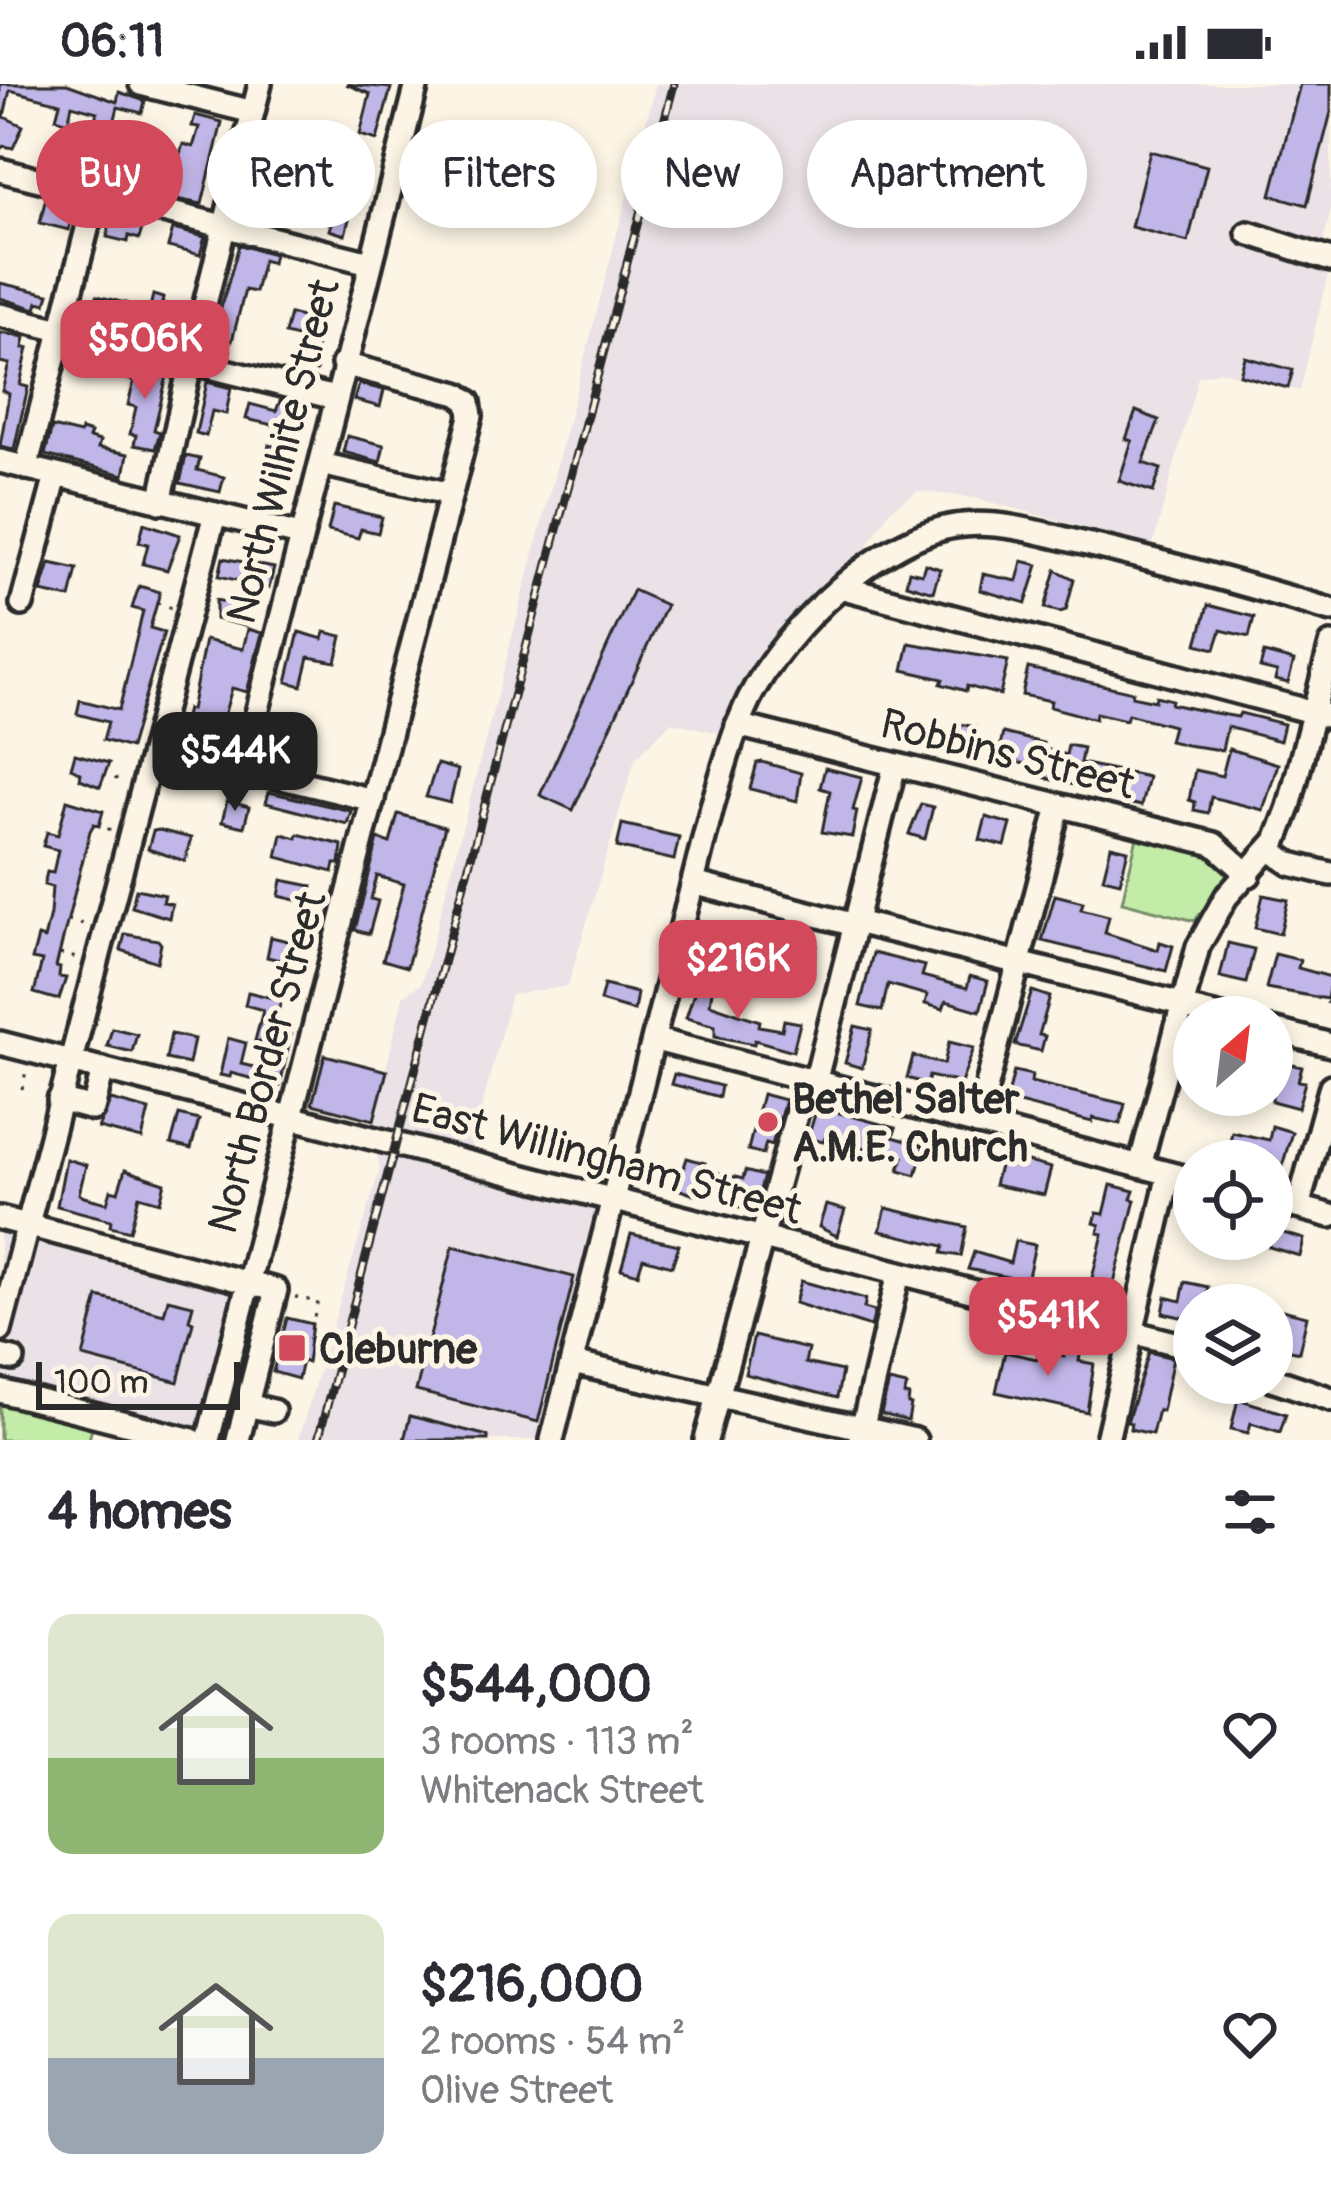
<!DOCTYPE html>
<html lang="en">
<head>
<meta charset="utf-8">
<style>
	:root { --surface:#fff; --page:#f2f2f3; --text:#2b2b33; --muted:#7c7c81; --accent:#d1495b }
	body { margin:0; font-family:Pangolin,sans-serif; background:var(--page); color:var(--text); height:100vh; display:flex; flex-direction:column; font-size:45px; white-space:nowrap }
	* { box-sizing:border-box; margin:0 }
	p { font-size:39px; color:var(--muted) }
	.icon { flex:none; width:66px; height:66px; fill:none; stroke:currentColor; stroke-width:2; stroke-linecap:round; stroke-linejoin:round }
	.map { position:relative; height:1356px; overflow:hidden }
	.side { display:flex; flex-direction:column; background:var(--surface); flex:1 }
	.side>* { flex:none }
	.banner { position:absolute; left:36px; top:36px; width:1260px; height:108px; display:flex; gap:24px }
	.needle { width:78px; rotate:28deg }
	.tools { position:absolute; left:1173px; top:912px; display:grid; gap:24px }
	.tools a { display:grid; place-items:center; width:120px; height:120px; border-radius:50%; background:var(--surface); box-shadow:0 6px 18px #0003; font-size:60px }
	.scale { position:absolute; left:36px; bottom:30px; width:204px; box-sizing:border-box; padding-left:12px; border:6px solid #2b2b2b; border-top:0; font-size:33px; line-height:42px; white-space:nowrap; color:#2b2b2b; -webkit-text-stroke:9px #fcf5e5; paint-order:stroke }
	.price { position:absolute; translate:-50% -102px; padding:0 27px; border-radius:24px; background:var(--accent); color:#fff; font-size:39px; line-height:78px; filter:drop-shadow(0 3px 6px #0008) }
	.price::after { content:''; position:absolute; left:50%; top:72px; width:36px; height:27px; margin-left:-18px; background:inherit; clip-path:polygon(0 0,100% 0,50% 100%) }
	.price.current { background:#222; color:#fff }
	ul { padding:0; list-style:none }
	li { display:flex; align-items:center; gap:36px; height:300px; padding:0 48px }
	li span { display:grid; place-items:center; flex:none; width:336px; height:240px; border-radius:24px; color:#555 }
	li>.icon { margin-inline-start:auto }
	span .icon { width:144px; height:144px; fill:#fffc; stroke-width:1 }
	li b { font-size:51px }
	h2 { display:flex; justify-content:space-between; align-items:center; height:144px; padding:0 48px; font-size:51px }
	.chip { padding:0 42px; border-radius:54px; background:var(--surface); box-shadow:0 6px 18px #0003; font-size:42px; line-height:108px }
	.chip.current { background:var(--accent); color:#fff }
	.status { display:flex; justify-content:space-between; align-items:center; height:84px; padding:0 60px; background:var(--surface); direction:ltr }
	.status svg { height:33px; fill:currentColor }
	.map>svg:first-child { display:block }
	.built { fill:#eae2e6 }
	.green { fill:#c3eca8; stroke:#778c6a; stroke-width:3 }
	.building { fill:#c1b6e8; stroke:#2b2b2b; stroke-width:3 }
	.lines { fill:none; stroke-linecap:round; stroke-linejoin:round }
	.minor-casing { stroke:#2b2b2b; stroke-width:30 }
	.path { stroke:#2b2b2b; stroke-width:3; stroke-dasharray:3 9; stroke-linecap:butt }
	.minor { stroke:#fcf5e5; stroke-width:21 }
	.rail-casing { stroke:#2b2b2b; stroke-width:9 }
	.rail { stroke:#fcf5e5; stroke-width:4.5; stroke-dasharray:14; stroke-linecap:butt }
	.poi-dot { fill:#d1495b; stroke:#fcf5e5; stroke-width:4.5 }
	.labels { text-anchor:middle; stroke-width:10; stroke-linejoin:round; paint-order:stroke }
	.street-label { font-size:42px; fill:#2b2b2b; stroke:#fcf5e5 }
	.poi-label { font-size:42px; font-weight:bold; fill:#2b2b2b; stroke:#fcf5e5; text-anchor:start }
</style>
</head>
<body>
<div class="status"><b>06:11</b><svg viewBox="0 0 49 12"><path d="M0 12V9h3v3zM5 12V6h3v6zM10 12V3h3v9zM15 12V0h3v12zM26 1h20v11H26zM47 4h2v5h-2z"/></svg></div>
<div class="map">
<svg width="1331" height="1356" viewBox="0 0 1331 1356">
	<rect width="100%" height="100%" fill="#fcf5e5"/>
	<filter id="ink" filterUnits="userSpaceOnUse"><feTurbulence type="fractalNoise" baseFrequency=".00833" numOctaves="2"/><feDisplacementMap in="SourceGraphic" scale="24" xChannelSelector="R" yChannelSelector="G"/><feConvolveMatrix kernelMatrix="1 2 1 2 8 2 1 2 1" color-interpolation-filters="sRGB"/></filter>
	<g filter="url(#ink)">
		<g class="built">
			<path d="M656,0h675v126l-7,29 6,27 -30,125 -79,-20 -23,6 -45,168 -178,-47 -57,-7 -28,19 -34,54 -132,170 -53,-12 -36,37 -67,227 -57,9 -47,180 128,33 7,8 -58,224h-243l82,-271 -8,-40 31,-133 18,-12 13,-47z"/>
			<path d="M0,1146l231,61 -33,135 -5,2 -193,-50z"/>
		</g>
		<g class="green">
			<path d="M1138,749l75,21 18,18 -36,49 -73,-19z"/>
			<path d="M0,1320l92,23 -3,13h-89z"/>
		</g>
		<g class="building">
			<path d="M0,0h67l50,18 2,-10 26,9 -3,12 -24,-6 -5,20 -19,-5 3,-10 -25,-7 -4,17 -12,-4 4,-15 -50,-13 -6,26 -4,-1z"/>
			<path d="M346,0l45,4 -14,52 -17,-5 10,-41z"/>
			<path d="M1300,0h31v28l-24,93 -36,-10z"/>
			<path d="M0,31l23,11 -10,22 -9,-2 -4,3z"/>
			<path d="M195,31l27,7 -20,82 -27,-5 2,-8 -8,-2 14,-45 10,3 6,-20 -7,-1z"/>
			<path d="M278,50l30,7 -4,16 -27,-6z"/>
			<path d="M89,58l36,10 2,-9 11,3 -6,33 -50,-10z"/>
			<path d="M1150,67l57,15 -19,76 -57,-15z"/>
			<path d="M46,113l28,7 -5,26 -29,-7z"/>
			<path d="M323,120l28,7 -6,24 -16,-5 2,-6 -13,-4z"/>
			<path d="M112,131l32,7 -5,17 -10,-3 -1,6 -21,-5z"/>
			<path d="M173,145l32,8 -5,18 -32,-8z"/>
			<path d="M239,161l35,9 -2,9 -9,-3 -8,32 -10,-2 -13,51 -19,-5z"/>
			<path d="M0,199l49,11 -3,10 -8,-2 -2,7 -36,-11z"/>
			<path d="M153,211l10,3 -1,5 14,4 2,11h-4l-2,9 -26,-3z"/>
			<path d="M97,212l29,7 -4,19 -29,-7z"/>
			<path d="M290,230l28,7 -1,4 5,1 -7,27 5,1 -4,17 -22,-6 7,-27 -16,-4z"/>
			<path d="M0,249l25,4 -2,11h5l-8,37 8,2 -14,62 -14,-3 9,-52 -7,-3 7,-27 -9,-2z"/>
			<path d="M1245,273l48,13 -5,18 -48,-13z"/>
			<path d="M124,279l44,9 -14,58 6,2 -5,17 -21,-4 2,-10 -6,-1 6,-27 -8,-2 6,-24 -14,-4z"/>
			<path d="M207,298l24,6 -5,26 -14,-3 -6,25 -10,-3z"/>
			<path d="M359,300l25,6 -4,17 -26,-7z"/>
			<path d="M280,317l25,5 -6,25 -53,-12 4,-15 26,7z"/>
			<path d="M1136,327l23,9 -16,43 18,6 -8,23 -34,-11 13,-40 -6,-2z"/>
			<path d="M52,343l28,7 1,-4 10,3 -2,5 11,3 -2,7 30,6 -4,21 -79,-20z"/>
			<path d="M347,352l37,9 -4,17 -37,-10z"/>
			<path d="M269,361l20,5 -6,23 -20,-5z"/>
			<path d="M186,372l14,3 -3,11 27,7 -4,15 -40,-9z"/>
			<path d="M334,422l48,11 -4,16 -17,-4 -3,9 -30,-7z"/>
			<path d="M144,439l36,12 -13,35 -24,-6 5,-20 -9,-2z"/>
			<path d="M223,474l51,10 -5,20 -50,-12z"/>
			<path d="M1022,477l16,4 -12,38 -46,-13 3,-16 34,7z"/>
			<path d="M50,479l27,6 -7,29 -29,-6z"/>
			<path d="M925,480l15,5 -7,23 -27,-8 3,-13 13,3z"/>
			<path d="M1056,486l18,9 -8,31 -6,2 -15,-4z"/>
			<path d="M139,502l21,6 -10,36 14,4 -34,116 -27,-8 5,-18 -31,-8 3,-14 39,10 24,-99 -11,-3z"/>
			<path d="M633,506l33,15 -93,205 -33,-15z"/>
			<path d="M216,516l33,8 -4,18 -29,-7z"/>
			<path d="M1208,521l46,12 -5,20 -28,-7 -6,19 -18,-5z"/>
			<path d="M248,545l14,4 -15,59 -15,-4 -15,52 -36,-8 6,-23 4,1 14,-70 38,9z"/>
			<path d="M299,548l24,7 2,-7 17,4 -6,26 -27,-5 -7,29 -15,-4z"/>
			<path d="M909,559l99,18 -8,34 -33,-9 -1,5 -25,-7 2,-5 -40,-9z"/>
			<path d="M1264,569l30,8 -6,22 -13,-3 2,-8 -17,-4z"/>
			<path d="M1028,584l105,24 -1,4 23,5 1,-5 16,4 -1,4 38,8 29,5 2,-4 44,11 -4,17 -53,-14 -5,23 -36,-5 -17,-4 4,-15 -45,-12 -2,6 -30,-7 -1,6 -45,-12 1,-6 -29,-6z"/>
			<path d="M955,639l20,4 -5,29h-19l1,-3 -29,-6 3,-16 26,6z"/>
			<path d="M1003,649l40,10 -1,5 24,7 2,-10 15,3 -3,15 68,14 -7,29 -18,-4 1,-7 -64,-13 -30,-9 2,-8 -35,-6z"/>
			<path d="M1229,665l49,15 -15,46 -52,-13 -3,16 -14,-3 1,-8 -6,-2 6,-30 27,6z"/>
			<path d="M75,670l34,9 -9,24 -20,-8 1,-6 -10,-5z"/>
			<path d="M762,678l39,11 -4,28 -47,-12 7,-26z"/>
			<path d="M437,680l21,6 -8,33 -24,-6z"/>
			<path d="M825,684l37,9 -9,33 4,1 -5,26 -30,-5 8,-41 -10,-3z"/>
			<path d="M269,708l82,19 -4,13 -81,-21z"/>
			<path d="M67,716l36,11 -4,15 -5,-2 -4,7 -34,136 4,1 -1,9 7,1 -7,21h-4l-21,-6 8,-32 -10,-2 6,-22 6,2 6,-25 2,-27 -8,-2 3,-13 6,1 5,-23 -15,-4 4,-14 11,3z"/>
			<path d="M227,717l22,6 -5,20 -22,-5z"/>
			<path d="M921,720l12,3 -8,32 -16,-5z"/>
			<path d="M398,730l47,13 -38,140 -24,-7 21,-76 -27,-8 -6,23 7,2 -9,33 -14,-4 23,-91 12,4z"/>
			<path d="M986,733l25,7 -6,22 -25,-6z"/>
			<path d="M622,740l57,13 -5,23 -57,-13z"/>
			<path d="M159,746l32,8 -6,23 -37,-12 5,-18z"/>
			<path d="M282,750l15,4 1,-4 44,11 -2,19h-5l-2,8 -56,-15z"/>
			<path d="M1111,762l17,4 -8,32 -17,-4z"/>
			<path d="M282,796l30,6 -3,17 -30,-7z"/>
			<path d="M136,805l29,6 -2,7 9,2 -3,14 -37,-11z"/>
			<path d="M1055,811l28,7 -2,7 28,7 -4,17 53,17 2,-8 13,4 -7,25 -124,-30z"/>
			<path d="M1263,811l25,5 -8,34 -25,-6z"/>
			<path d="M730,842l19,5 -6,21 -31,-8 5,-17 12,3z"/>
			<path d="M125,850l33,6 3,4 -4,18 -36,-12z"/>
			<path d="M271,853l30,7 -4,20 -30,-7z"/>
			<path d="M779,853l38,9 -4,18 -38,-9z"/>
			<path d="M1228,859l26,6 -8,34 -26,-6z"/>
			<path d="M873,869l52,13 -3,10 45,12 3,-12 18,5 -8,30 -34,-10 -3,8 -18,-5 2,-9 -39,-11 -6,27 -22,-5z"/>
			<path d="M1275,870l25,6 -2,8 33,9 -4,22 -61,-11z"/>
			<path d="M698,897l15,4 -3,19 50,17 -1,5 23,4 2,-10 16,3 -7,28 -38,-11 -1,4 -39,-8v-10l-29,-8z"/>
			<path d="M604,901l33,8 -3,18 -34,-10z"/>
			<path d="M1032,907l18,6 -11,38 6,1 -4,15 -26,-6z"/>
			<path d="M248,908l33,8 -8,31 18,4 -11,51 -49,-13 -1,4 -10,-2 8,-37 18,5 -5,21 21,5 6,-25 -13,-3 8,-31 -18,-5z"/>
			<path d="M855,942l17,4 -10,38 -17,-5z"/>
			<path d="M112,944l25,6 -5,18 -25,-6z"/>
			<path d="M171,950l23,5 -5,25 -23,-5z"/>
			<path d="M949,958l25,6 -13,35 -32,-7 -2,8 -20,-6 6,-22 31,8z"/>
			<path d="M325,971l62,16 -13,49 -62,-16z"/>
			<path d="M1272,976l30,7 -4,14 7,1 -7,26 -26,-7z"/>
			<path d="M1014,987l18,4 -1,7 94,22 -5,20 -27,-6 -1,4 -85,-22z"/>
			<path d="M674,990l47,12 -2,11 -48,-13z"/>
			<path d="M762,1010l23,6 -13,45 -6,-2 -3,11 -15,-4z"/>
			<path d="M111,1016l38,10 -7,29 -44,-11z"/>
			<path d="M817,1023l79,21 -3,9 31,9 -8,29 -17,-5 4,-13 -78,-19 -2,4 -15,-4z"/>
			<path d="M179,1031l20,5 -8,29 -20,-5z"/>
			<path d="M1272,1042l20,6 -10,35 -10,-6 -45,-6 5,-23 37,8z"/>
			<path d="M1002,1071l49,13 -7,27 -50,-10z"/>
			<path d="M687,1074l18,5 -2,6 40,10 2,-8 19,5 -10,35 -18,-5 4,-15 -40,-11 -5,15 -18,-6z"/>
			<path d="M66,1075l20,6 -7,29 5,3 23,6 4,-13 7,2 7,-22 40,13 -5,19 -21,-6 -9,35 -20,-5 1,-6 -54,-14z"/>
			<path d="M1111,1101l23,6 -3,8 4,1 -25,99 -22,-5 15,-60 -5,-1 2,-8 -6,-2 3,-10 7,1z"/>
			<path d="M826,1121l19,5 -8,26 -18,-9z"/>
			<path d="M886,1124l81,19 -6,29 -19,-3 2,-7 -64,-15z"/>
			<path d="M1273,1146l31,9 -4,17 -31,-9z"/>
			<path d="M631,1150l48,11 -7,21 -29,-8 -5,16 -17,-5z"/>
			<path d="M1015,1157l20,4 -8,36 -59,-12 6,-17 36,11z"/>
			<path d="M453,1162l121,31 -36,145 -122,-31z"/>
			<path d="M801,1197l65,18 -2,9 11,3 -4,16 -76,-24z"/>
			<path d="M1185,1198l23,5 -4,18h-10v15l-31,-7 3,-16 15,4z"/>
			<path d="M98,1213l66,17 4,-15 25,6 -4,15 4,2 -15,60 -95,-25z"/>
			<path d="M1282,1226l25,6 -8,36 -26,-6z"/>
			<path d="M287,1234l25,6 -5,39 -5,-2 -4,18 -25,-7z"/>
			<path d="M754,1252l54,13 -3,14 37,8 -5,27 -92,-24z"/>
			<path d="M1066,1262l15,4 -2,11 15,3 -7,48 -91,-20 9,-40 32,7 2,-9 25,6z"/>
			<path d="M1149,1268l24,6 -11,53 -4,-1 -6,24 -22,-5 1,-6 -4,-1z"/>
			<path d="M889,1298l18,4 -3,9 5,1 -1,8 3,1 -3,16 -27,-7z"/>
			<path d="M1238,1315l48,15 -6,18 -29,-9 -3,10 -17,-4z"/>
			<path d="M410,1332l78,20v4h-84z"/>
		</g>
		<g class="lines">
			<g class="minor-casing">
				<g id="minor">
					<path d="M141,0l112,28"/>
					<path d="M0,86l370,93"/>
					<path d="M1248,149l83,27"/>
					<path d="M0,231l335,83"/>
					<path d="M0,377l300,74"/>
					<path d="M321,380l130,30"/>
					<path d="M26,384l70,-274"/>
					<path d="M160,418l33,-150 67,-268"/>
					<path d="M844,504l487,129"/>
					<path d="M22,520l34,-128"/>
					<path d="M737,641l477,119 35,31"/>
					<path d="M154,663l219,53"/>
					<path d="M243,684l174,-684"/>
					<path d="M1270,766l21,14 40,10"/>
					<path d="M693,799l162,42"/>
					<path d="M856,838l326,82"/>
					<path d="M1181,923l41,10"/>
					<path d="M1272,946l59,15"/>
					<path d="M656,956l538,140"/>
					<path d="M0,959l1194,305"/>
					<path d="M59,1016l34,9 10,-40"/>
					<path d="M977,1040l82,-318"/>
					<path d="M1140,1082l58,-219 28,-50 50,-56 13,-34 42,-163"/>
					<path d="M1272,1116l59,16"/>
					<path d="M1298,1123l33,-121"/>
					<path d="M0,1134l276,72 -38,150"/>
					<path d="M0,1246l215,-816"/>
					<path d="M0,1272l13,3"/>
					<path d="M572,1279l343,77"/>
					<path d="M1272,1295l59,20"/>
					<path d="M0,1307l192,49"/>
					<path d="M247,1321l26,6"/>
					<path d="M860,1355l39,-166"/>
					<path d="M208,1356l263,-1024 -2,-14 -11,-8 -115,-30"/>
					<path d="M552,1356l161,-637c11,-35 20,-71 36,-104 35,-70 135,-168 215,-174 43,-4 86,11 127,20 81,19 160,41 240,65"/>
					<path d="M706,1356l97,-350 15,-19 77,-306"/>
					<path d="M1107,1356l62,-266"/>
				</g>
			</g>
			<g class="path">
				<path d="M157,519l16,5"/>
				<path d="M103,691l21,6"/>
				<path d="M96,741l19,6"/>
				<path d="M68,836l19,5"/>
				<path d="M60,870l21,5"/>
				<path d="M1318,913l-1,3 11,3"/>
				<path d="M22,1005l5,-22"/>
				<path d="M295,1213l23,5 -9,35 1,16 23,6"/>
			</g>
			<use href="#minor" class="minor"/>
			<g class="rail-casing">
				<path id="rail" d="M318,1356l356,-1356"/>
			</g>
			<use href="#rail" class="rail"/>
		</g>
	</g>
	<g class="poi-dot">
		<circle cx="768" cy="1038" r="12"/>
		<rect x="277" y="1249" width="30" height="30" rx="6"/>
	</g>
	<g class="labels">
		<g class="street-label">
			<text transform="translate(282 367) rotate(-76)" y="15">North Wilhite Street</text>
			<text transform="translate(1008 669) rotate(14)" y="15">Robbins Street</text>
			<text transform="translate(266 978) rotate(-75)" y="15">North Border Street</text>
			<text transform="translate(607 1074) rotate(15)" y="15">East Willingham Street</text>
		</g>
		<g class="poi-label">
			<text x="792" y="1029">Bethel Salter<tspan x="792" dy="48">A.M.E. Church</tspan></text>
			<text x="319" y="1279">Cleburne</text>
		</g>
	</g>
</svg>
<div class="tools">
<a><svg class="needle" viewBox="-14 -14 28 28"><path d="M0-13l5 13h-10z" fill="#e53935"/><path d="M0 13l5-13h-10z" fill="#7c7c81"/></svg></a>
<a><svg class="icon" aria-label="locate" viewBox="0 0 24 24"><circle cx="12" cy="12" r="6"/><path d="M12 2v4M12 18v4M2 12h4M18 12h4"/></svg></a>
<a><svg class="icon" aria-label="layers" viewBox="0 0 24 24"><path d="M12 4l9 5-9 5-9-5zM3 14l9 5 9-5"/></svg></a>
</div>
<div class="scale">100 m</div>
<b class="price" style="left:145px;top:318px">$506K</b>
<b class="price current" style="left:235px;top:730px">$544K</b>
<b class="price" style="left:738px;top:938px">$216K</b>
<b class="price" style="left:1048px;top:1295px">$541K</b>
<div class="banner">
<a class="chip current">Buy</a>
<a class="chip">Rent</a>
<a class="chip">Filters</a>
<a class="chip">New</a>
<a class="chip">Apartment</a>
</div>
</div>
<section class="side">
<h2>4 homes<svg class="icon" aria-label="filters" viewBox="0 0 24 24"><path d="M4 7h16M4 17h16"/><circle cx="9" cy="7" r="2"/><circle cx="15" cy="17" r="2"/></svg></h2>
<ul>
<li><span style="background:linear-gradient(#dfe7d0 60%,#8fb573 0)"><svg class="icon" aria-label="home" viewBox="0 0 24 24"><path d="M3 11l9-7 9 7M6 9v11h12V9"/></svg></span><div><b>$544,000</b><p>3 rooms · 113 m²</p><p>Whitenack Street</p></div><svg class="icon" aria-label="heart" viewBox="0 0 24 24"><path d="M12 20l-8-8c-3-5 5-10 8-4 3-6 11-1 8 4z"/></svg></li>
<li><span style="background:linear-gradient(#dfe7d0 60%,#9aa5b1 0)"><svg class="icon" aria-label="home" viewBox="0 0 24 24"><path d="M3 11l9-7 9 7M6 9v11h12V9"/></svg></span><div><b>$216,000</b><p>2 rooms · 54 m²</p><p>Olive Street</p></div><svg class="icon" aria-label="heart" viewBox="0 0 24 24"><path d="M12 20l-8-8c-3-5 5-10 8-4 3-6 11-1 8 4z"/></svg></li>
</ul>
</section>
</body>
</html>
